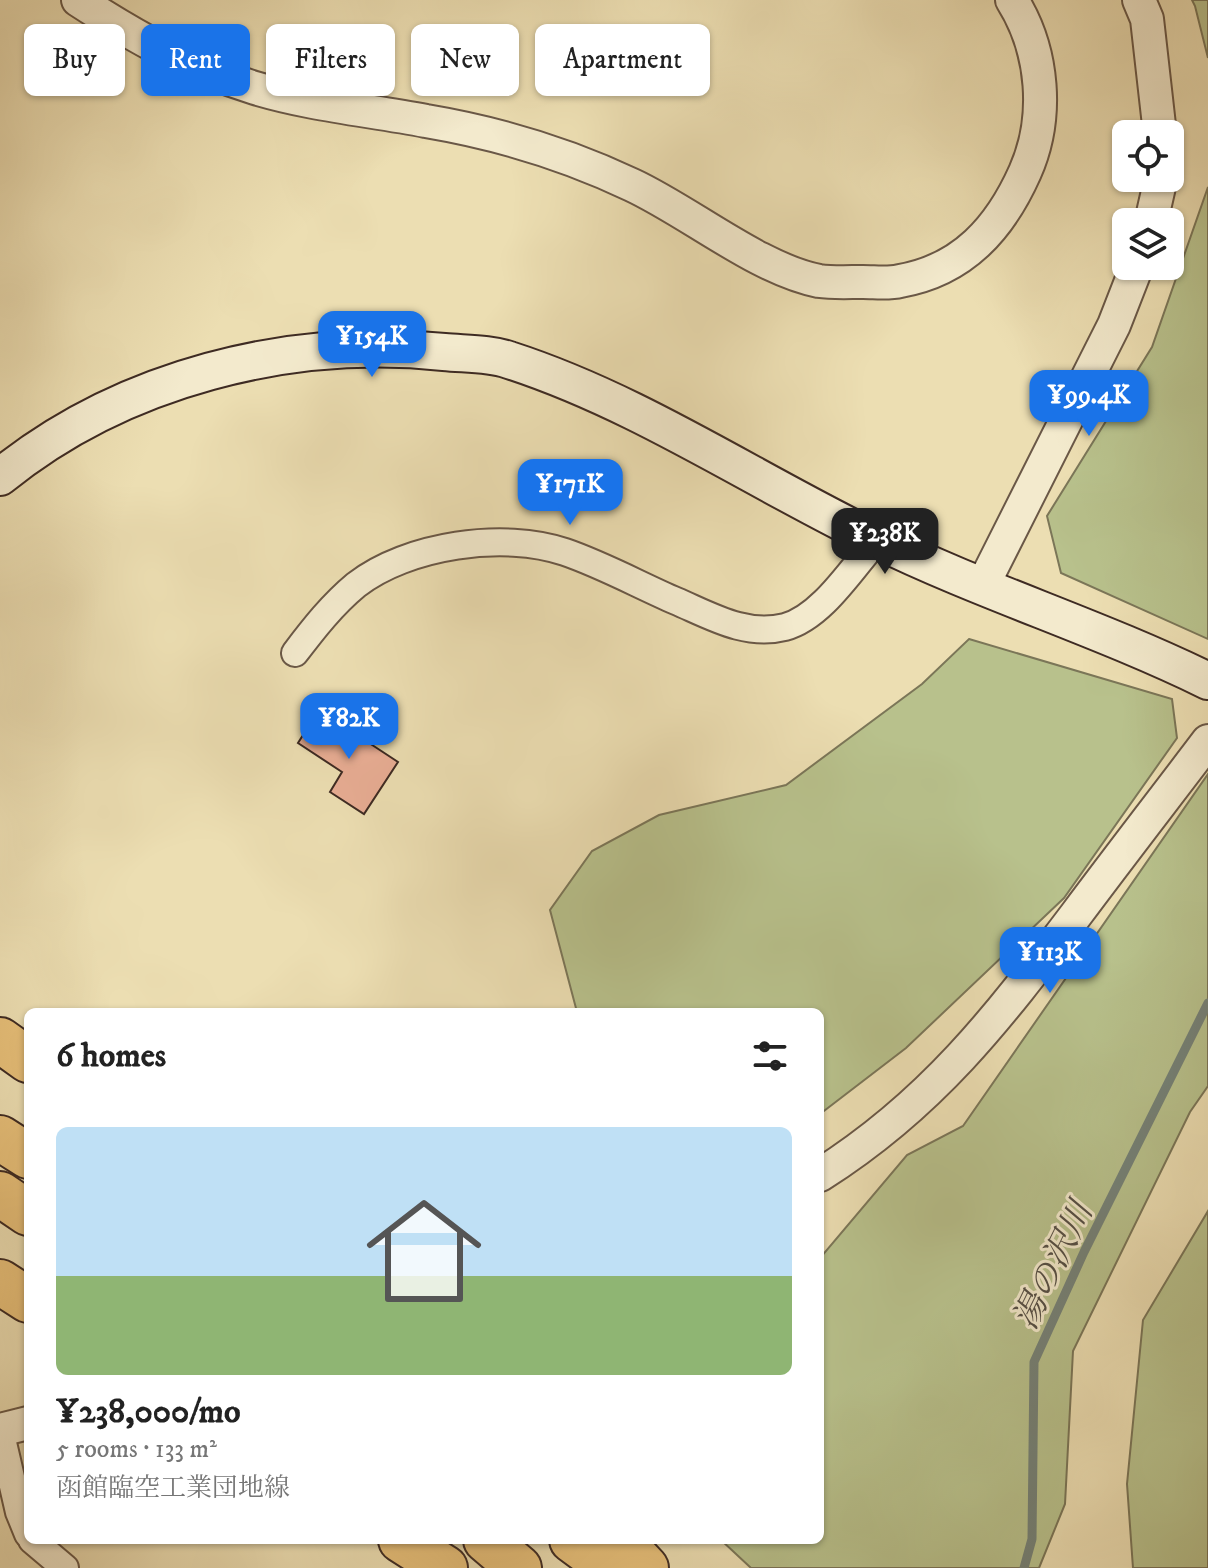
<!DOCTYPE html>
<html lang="en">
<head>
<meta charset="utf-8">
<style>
	:root { --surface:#fff; --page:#f6f6f6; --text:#222; --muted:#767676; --line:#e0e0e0; --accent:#1a73e8 }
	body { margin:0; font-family:"IM FELL DW Pica","Noto Serif JP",serif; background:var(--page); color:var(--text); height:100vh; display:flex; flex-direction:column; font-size:30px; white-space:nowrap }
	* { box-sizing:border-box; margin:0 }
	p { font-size:26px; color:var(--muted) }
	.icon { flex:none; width:44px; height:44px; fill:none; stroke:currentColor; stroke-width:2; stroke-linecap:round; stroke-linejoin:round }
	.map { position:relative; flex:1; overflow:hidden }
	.panel { position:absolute; left:24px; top:1008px; width:800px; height:536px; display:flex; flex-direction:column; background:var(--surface); border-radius:12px; box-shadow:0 2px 6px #0004 }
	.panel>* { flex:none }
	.guide { position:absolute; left:24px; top:24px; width:800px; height:72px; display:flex; gap:16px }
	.buttons { position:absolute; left:1112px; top:120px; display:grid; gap:16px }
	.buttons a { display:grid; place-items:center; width:72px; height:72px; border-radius:12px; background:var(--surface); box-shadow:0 2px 6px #0004; font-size:40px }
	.price { position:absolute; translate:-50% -68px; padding:0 18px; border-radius:16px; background:var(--accent); color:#fff; font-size:26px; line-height:52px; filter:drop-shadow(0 2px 4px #0008) }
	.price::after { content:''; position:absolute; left:50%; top:48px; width:24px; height:18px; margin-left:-12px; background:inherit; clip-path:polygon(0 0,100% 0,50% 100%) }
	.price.active { background:#222; color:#fff }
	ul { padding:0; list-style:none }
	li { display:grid; align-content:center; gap:16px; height:424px; padding:0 32px }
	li+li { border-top:2px solid var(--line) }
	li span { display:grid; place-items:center; height:248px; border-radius:12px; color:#555 }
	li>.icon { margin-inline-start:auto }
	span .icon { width:144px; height:144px; fill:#fffc; stroke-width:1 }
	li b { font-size:34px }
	h2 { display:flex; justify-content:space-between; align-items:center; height:96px; padding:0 32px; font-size:34px }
	.chip { padding:0 28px; border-radius:12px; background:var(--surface); box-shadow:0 2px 6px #0004; font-size:28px; line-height:72px }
	.chip.active { background:var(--accent); color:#fff }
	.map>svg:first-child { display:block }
	.green { fill:#b8c18c; stroke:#7b7658; stroke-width:2 }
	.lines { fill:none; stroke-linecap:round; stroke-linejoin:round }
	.stream { stroke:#758278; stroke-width:9 }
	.building { fill:#e8ad94; stroke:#3e2b23; stroke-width:2 }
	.minor-casing { stroke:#6a5847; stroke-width:30 }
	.tertiary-casing { stroke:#6a5847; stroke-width:36 }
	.secondary-casing { stroke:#3e2b23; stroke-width:40 }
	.motorway-casing { stroke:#3e2b23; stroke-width:48 }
	.minor { stroke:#f3eacd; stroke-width:26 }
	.tertiary { stroke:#f3eacd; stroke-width:32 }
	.secondary { stroke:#f3eacd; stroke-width:36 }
	.motorway { stroke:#e6bf79; stroke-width:44 }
	.labels { text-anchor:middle; stroke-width:6; stroke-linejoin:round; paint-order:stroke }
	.water-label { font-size:34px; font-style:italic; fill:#554f46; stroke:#f3eacd }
</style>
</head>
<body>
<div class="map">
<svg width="1208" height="1568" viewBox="0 0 1208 1568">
	<rect width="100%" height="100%" fill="#ecdeb2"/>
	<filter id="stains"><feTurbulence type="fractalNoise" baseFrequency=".0025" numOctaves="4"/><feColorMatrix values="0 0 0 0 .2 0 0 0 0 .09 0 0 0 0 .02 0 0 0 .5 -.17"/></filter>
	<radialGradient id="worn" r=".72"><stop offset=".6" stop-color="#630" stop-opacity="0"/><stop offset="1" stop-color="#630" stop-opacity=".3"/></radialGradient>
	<g class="green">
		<path d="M1192,0h16v58l-13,-52z"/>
		<path d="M1208,187v452l-147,-66 -14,-57 105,-169z"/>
		<path d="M969,639l203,60 5,39 -113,160 -158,150 -86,66v-102h-243l-27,-102 42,-59 67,-36 127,-30 136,-101z"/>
		<path d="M1208,774v312l-18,26 -117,239 -8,153 -26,64h-288l-30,-28h99v-282l87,-103 56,-29z"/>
		<path d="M1208,1211v357h-75l-6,-84 16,-164z"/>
	</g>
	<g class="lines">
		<path class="stream" d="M1024,1568l8,-29 2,-177 50,-110 124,-249"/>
	</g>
	<path class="building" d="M319,710l79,52 -34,52 -34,-22 12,-20 -44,-29z"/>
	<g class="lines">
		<g class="minor-casing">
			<g id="minor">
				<path d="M295,653c19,-25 37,-48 61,-68 51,-40 148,-54 209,-33 38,13 74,33 111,49 35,15 70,36 109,26 37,-10 67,-59 92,-87"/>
				<path d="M0,1430l19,82 9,22"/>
				<path d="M32,1540l33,28"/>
			</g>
		</g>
		<g class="tertiary-casing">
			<g id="tertiary">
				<path d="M78,0c57,37 112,68 177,88 56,17 114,22 171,33 71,12 141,33 206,64 58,27 126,84 187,96 14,2 30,1 44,1 12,0 25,2 37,-1 63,-11 100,-53 125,-109 24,-54 19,-121 -13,-172"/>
				<path d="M1139,0l8,19 13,115"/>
				<path d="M1151,222l10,-44"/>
				<path d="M983,585l131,-260 23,-59"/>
				<path d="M820,1175c112,-71 177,-156 255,-259 44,-59 89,-117 133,-175"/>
				<path d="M0,1430l28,-7"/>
			</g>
		</g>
		<g class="secondary-casing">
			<path id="secondary" d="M0,477c122,-99 289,-141 444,-125 21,2 46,1 65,8 130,42 244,120 366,179 108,53 225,89 333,142"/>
		</g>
		<g class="motorway-casing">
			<g id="motorway">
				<path d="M0,1040l28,20"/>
				<path d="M0,1138l28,18"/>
				<path d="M0,1194l28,19"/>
				<path d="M0,1282l28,18"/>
				<path d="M401,1540l44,28"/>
				<path d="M486,1540l33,28"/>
				<path d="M572,1540l38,28"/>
				<path d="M620,1540l26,28"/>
			</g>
		</g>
		<use href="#minor" class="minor"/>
		<use href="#tertiary" class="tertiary"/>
		<use href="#secondary" class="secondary"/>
		<use href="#motorway" class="motorway"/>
	</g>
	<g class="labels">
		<g class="water-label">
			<text transform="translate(1052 1265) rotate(-64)" y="12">湯の沢川</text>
		</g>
	</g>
	<rect width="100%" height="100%" filter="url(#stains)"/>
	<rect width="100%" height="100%" fill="url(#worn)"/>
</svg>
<div class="buttons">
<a><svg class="icon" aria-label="locate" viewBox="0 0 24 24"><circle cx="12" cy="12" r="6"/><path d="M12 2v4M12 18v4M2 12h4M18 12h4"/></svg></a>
<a><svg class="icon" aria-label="layers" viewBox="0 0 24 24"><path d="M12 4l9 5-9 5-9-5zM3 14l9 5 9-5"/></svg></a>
</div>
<b class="price" style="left:372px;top:379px">¥154K</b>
<b class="price" style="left:1089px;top:438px">¥99.4K</b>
<b class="price" style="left:570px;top:527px">¥171K</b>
<b class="price active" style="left:885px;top:576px">¥238K</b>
<b class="price" style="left:349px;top:761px">¥82K</b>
<b class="price" style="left:1050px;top:995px">¥113K</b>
<div class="guide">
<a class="chip">Buy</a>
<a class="chip active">Rent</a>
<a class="chip">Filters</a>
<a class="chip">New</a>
<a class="chip">Apartment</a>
</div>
<section class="panel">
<h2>6 homes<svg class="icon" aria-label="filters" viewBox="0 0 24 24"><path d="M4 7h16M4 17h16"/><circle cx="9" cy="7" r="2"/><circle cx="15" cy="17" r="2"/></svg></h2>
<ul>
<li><span style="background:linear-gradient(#bfe0f5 60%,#8fb573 0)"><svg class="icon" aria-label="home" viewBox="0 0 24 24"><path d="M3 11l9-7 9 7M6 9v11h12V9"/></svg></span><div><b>¥238,000/mo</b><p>5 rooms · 133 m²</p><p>函館臨空工業団地線</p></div></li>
</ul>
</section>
</div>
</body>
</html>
